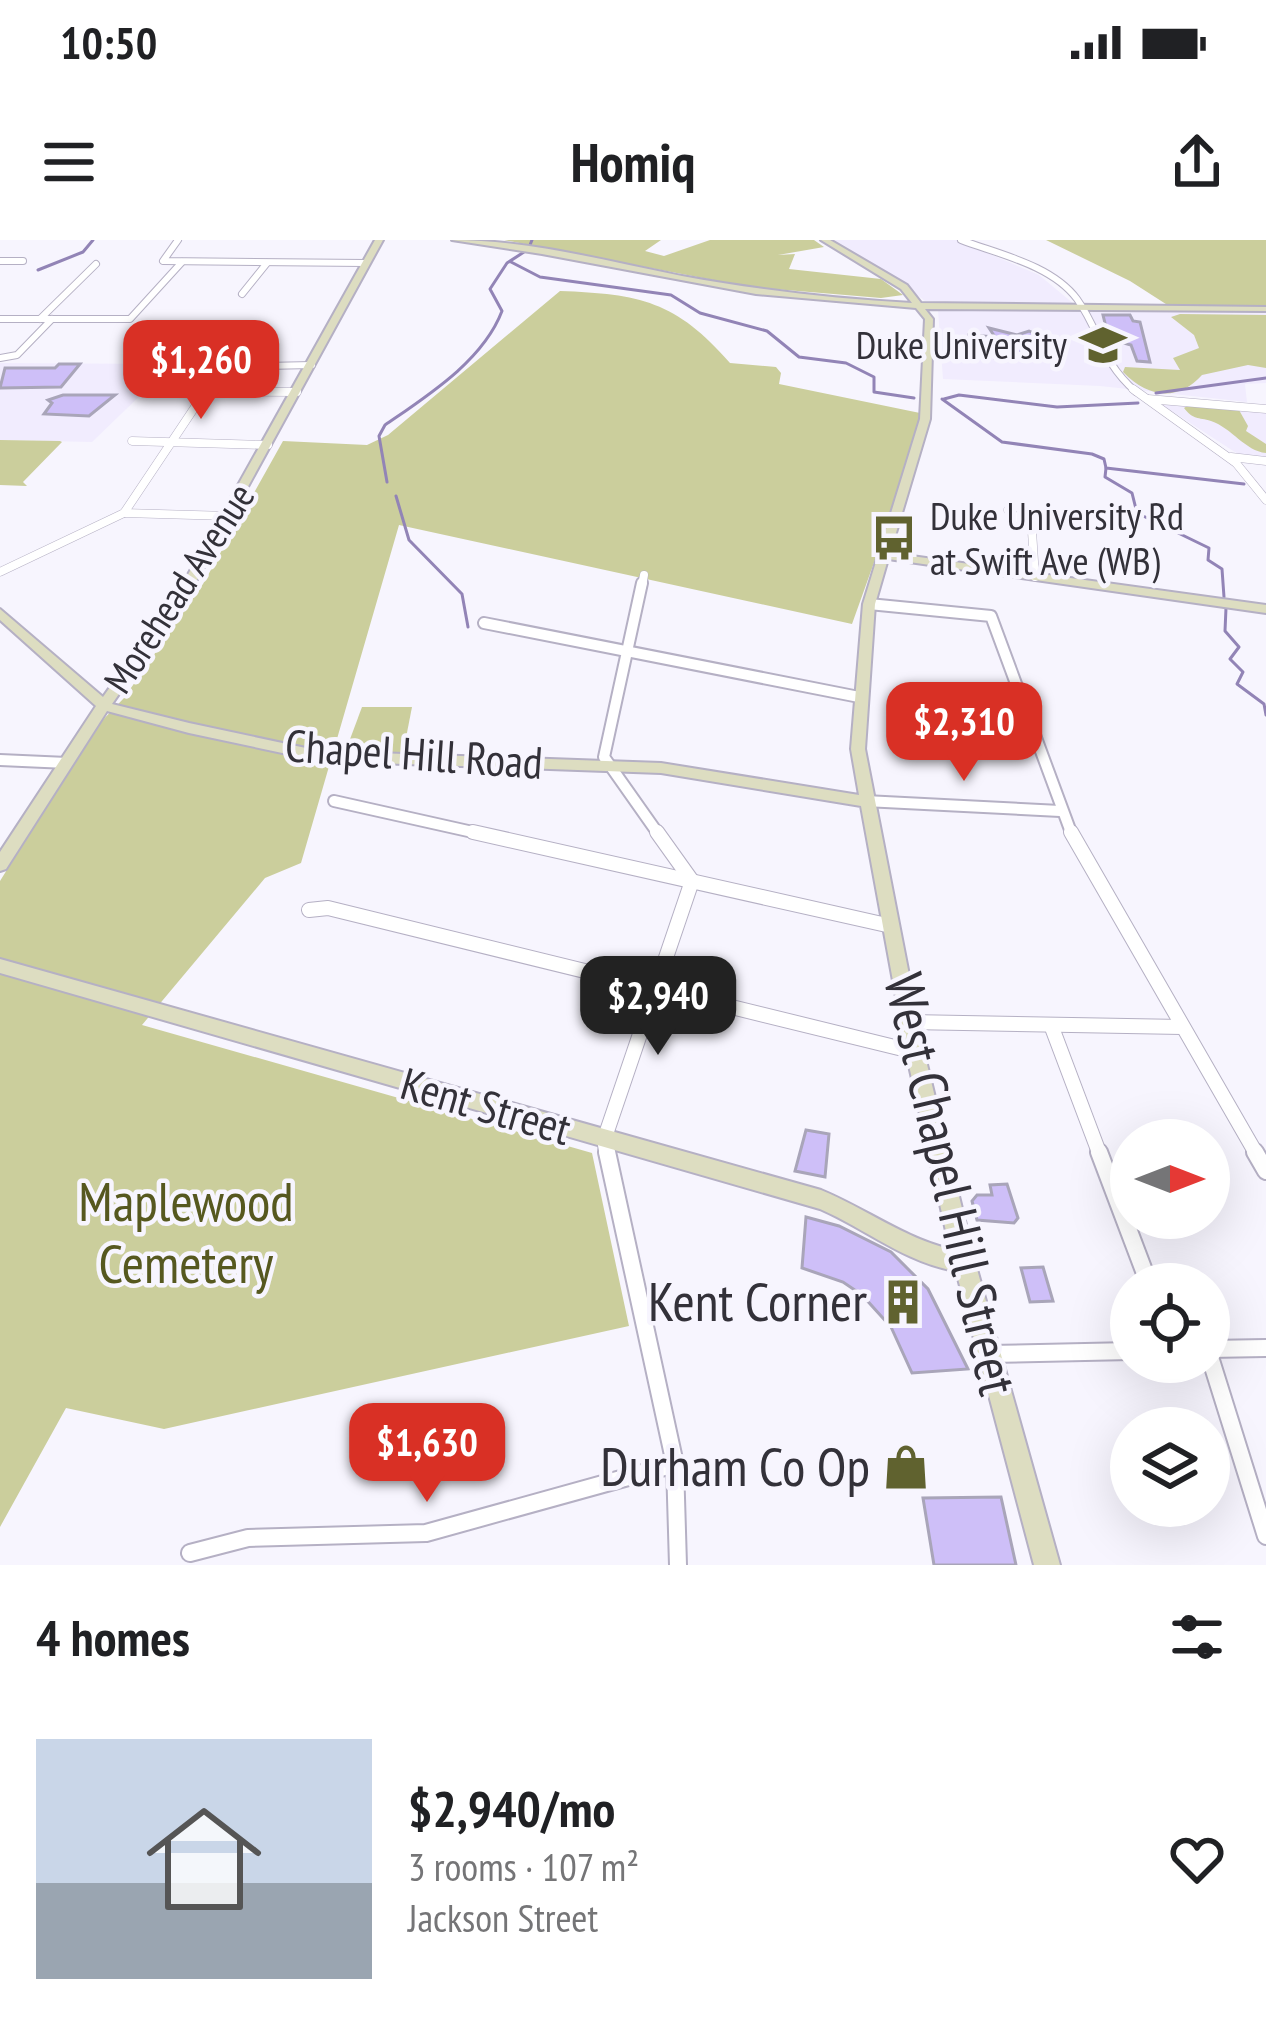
<!DOCTYPE html>
<html lang="en">
<head>
<meta charset="utf-8">
<style>
	:root { --surface:#fff; --page:#f6f6f6; --text:#202124; --muted:#757577; --accent:#d93025 }
	body { margin:0; font-family:"PT Sans Narrow",sans-serif; background:var(--page); color:var(--text); height:100vh; display:flex; flex-direction:column; font-size:45px; white-space:nowrap }
	* { box-sizing:border-box; margin:0 }
	p { font-size:39px; color:var(--muted) }
	.icon { flex:none; width:66px; height:66px; fill:none; stroke:currentColor; stroke-width:2; stroke-linecap:round; stroke-linejoin:round }
	.map { position:relative; height:1325px; overflow:hidden }
	.drawer { display:flex; flex-direction:column; background:var(--surface); flex:1 }
	.drawer>* { flex:none }
	.needle { width:78px; rotate:90deg }
	.tools { position:absolute; left:1110px; top:879px; display:grid; gap:24px }
	.tools a { display:grid; place-items:center; width:120px; height:120px; border-radius:50%; background:var(--surface); box-shadow:0 12px 48px #0002; font-size:60px }
	.price { position:absolute; translate:-50% -102px; padding:0 27px; border-radius:24px; background:var(--accent); color:#fff; font-size:39px; line-height:78px; filter:drop-shadow(0 3px 6px #0008) }
	.price::after { content:''; position:absolute; left:50%; top:72px; width:36px; height:27px; margin-left:-18px; background:inherit; clip-path:polygon(0 0,100% 0,50% 100%) }
	.price.active { background:#222; color:#fff }
	ul { padding:0; list-style:none }
	li { display:flex; align-items:center; gap:36px; height:300px; padding:0 36px }
	li span { display:grid; place-items:center; flex:none; width:336px; height:240px; border-radius:0px; color:#555 }
	li>.icon { margin-inline-start:auto }
	span .icon { width:144px; height:144px; fill:#fffc; stroke-width:1 }
	li b { font-size:51px }
	h2 { display:flex; justify-content:space-between; align-items:center; height:144px; padding:0 36px; font-size:51px }
	.status { display:flex; justify-content:space-between; align-items:center; height:84px; padding:0 60px; background:var(--surface); direction:ltr }
	.status svg { height:33px; fill:currentColor }
	header { display:flex; justify-content:space-between; align-items:center; height:156px; padding:0 36px; background:var(--surface); font-size:54px; font-weight:700 }
	.map>svg:first-child { display:block }
	.built { fill:#f1ecfe }
	.green { fill:#cbce9c }
	.lines { fill:none; stroke-linecap:round; stroke-linejoin:round }
	.stream { stroke:#9284b6; stroke-width:3 }
	.building { fill:#cebff8; stroke:#a9a5b9; stroke-width:3 }
	.street-far4-casing { stroke:#b5b0c4; stroke-width:8 }
	.street-far3-casing { stroke:#b5b0c4; stroke-width:9 }
	.street-far2-casing { stroke:#b5b0c4; stroke-width:14 }
	.street-far1-casing { stroke:#b5b0c4; stroke-width:16 }
	.street-casing { stroke:#b5b0c4; stroke-width:20 }
	.secondary-casing { stroke:#b5b0c4; stroke-width:4 }
	.street-far4 { stroke:#fff; stroke-width:6 }
	.street-far3 { stroke:#fff; stroke-width:8 }
	.street-far2 { stroke:#fff; stroke-width:10 }
	.street-far1 { stroke:#fff; stroke-width:14 }
	.street { stroke:#fff; stroke-width:16 }
	.secondary { fill:#ddddc1; fill-rule:evenodd }
	.labels { text-anchor:middle; stroke-width:9; stroke-linejoin:round; paint-order:stroke }
	.far-poi-label { font-size:39px; fill:#333139; stroke:#f7f5fe; text-anchor:end }
	.far-street-label { font-size:39px; fill:#333139; stroke:#f7f5fe }
	.street-label { font-size:45px; fill:#333139; stroke:#f7f5fe }
	.near-street-label { font-size:54px; fill:#333139; stroke:#f7f5fe }
	.near-park-label { font-size:54px; fill:#56581f; stroke:#f7f5fe }
	.near-poi-label { font-size:54px; fill:#333139; stroke:#f7f5fe; text-anchor:end }
</style>
</head>
<body>
<div class="status"><b>10:50</b><svg viewBox="0 0 49 12"><path d="M0 12V9h3v3zM5 12V6h3v6zM10 12V3h3v9zM15 12V0h3v12zM26 1h20v11H26zM47 4h2v5h-2z"/></svg></div>
<header><svg class="icon" aria-label="menu" viewBox="0 0 24 24"><path d="M4 6h16M4 12h16M4 18h16"/></svg>Homiq<svg class="icon" aria-label="share" viewBox="0 0 24 24"><path d="M12 15V3M7 8l5-5 5 5M5 13v7h14v-7"/></svg></header>
<div class="map">
<svg width="1266" height="1325" viewBox="0 0 1266 1325">
	<rect width="100%" height="100%" fill="#f7f5fe"/>
	<g class="built">
		<path d="M830,0h127l82,35 35,29 -149,-3 -32,-25z"/>
		<path d="M1090,68l176,2v73l-21,1 2,18 -147,-16 -157,-7 -5,-69z"/>
		<path d="M0,123l165,1 -15,22 -58,56 -92,-2z"/>
		<path d="M1161,164l105,9v45l-25,-2z"/>
	</g>
	<g class="green">
		<path d="M504,0h157l-16,11 19,5 46,-16h104l10,7 -46,8 17,-1 -6,15 92,10 22,16 -22,3 -131,-11z"/>
		<path d="M1046,0h220v67l-97,-1 -39,-25z"/>
		<path d="M560,51c80,3 116,10 170,72l46,4 5,6 -2,11 141,29 -10,49 -58,162 -453,-99 -98,338 -36,15 -123,147 450,128 37,173 -465,103 -98,-21 -66,119v-646l96,-154 28,-29 79,-114 80,-143 84,4 21,-10z"/>
		<path d="M1180,74l86,1v53l-18,-3 -46,10c-23,26 -53,24 -79,-3l2,-5 55,3 -7,-12 26,-10 -5,-13 -23,-18z"/>
		<path d="M1187,166l52,4 9,16 -2,5 20,13v9c-21,-2 -34,-25 -55,-32 -13,-4 -18,-1 -27,-13z"/>
		<path d="M0,200l60,1 2,1 -39,40 4,4 -27,-1z"/>
		<path d="M362,467h50l-9,46 -57,-3z"/>
	</g>
	<g class="lines">
		<g class="stream">
			<path d="M530,5l2,-5"/>
			<path d="M511,22l29,15 131,18 29,18 67,18 32,26 47,6 28,14v15l40,6"/>
			<path d="M38,30l45,-18 10,-12"/>
			<path d="M1156,153l110,-15"/>
			<path d="M942,159l60,43 90,12 12,5 2,9 138,16"/>
			<path d="M944,159l15,-4 98,12 81,-4"/>
			<path d="M1106,228l-1,9 27,16 5,20 72,35 -1,12 14,9 2,28"/>
			<path d="M387,242l-8,-46 6,-11c42,-29 98,-64 117,-114l-12,-22 17,-26 17,-11"/>
			<path d="M396,256l13,44 53,54 6,33"/>
			<path d="M1226,368l-1,23 14,16 -9,12 13,13 -6,12 27,20 2,11"/>
		</g>
	</g>
	<g class="building">
		<path d="M1103,75h27l3,6 7,1 10,40 -13,-1 -6,-16 -22,-6z"/>
		<path d="M989,88l28,7 12,-4 13,6 -16,5 20,5 -7,8 -21,-2 -4,8 -19,-3 2,-6 -7,-6 -20,-2 -1,-9 26,2z"/>
		<path d="M59,124h21l-19,23 -61,1 5,-20h50z"/>
		<path d="M63,155h52l-26,21 -45,-2 8,-11 -4,-3z"/>
		<path d="M806,890l23,4 -4,43 -30,-6z"/>
		<path d="M1007,944l11,34 -4,5 -37,-3 -5,-19 5,-6h15l-2,-10z"/>
		<path d="M806,977l33,9 52,26 37,37 40,80 -56,4 -21,-46 -29,-32 -19,-13 -41,-14z"/>
		<path d="M1043,1027l10,34 -23,1 -9,-34z"/>
		<path d="M1001,1257l15,68h-82l-11,-67z"/>
	</g>
	<g class="lines">
		<g class="street-far4-casing">
			<g id="street-far4">
				<path d="M178,0l-15,21 203,2"/>
				<path d="M961,0c37,14 91,25 116,59 25,35 22,60 59,93"/>
				<path d="M0,21h23"/>
				<path d="M242,54l25,-31"/>
				<path d="M0,79h130l52,-57"/>
				<path d="M40,79l56,-55"/>
				<path d="M0,118l17,-3 35,-36"/>
				<path d="M146,151l151,1"/>
				<path d="M205,152l17,-25 90,-2"/>
			</g>
		</g>
		<g class="street-far3-casing">
			<g id="street-far3">
				<path d="M1133,149l103,74 30,37"/>
				<path d="M146,151l151,1"/>
				<path d="M1148,159l118,10"/>
				<path d="M132,201l136,4"/>
				<path d="M1231,217l35,4"/>
				<path d="M1008,270l24,21 3,46"/>
				<path d="M124,273l105,3"/>
				<path d="M0,332l124,-59 83,-124"/>
				<path d="M642,346l2,-11"/>
			</g>
		</g>
		<g class="street-far2-casing">
			<g id="street-far2">
				<path d="M642,343l-38,174 55,78"/>
				<path d="M869,364l122,12 81,219"/>
				<path d="M484,383l375,74"/>
				<path d="M0,520l67,3"/>
				<path d="M334,561l152,34"/>
				<path d="M865,561l195,10"/>
			</g>
		</g>
		<g class="street-far1-casing">
			<g id="street-far1">
				<path d="M473,592l418,94"/>
				<path d="M1071,592l186,323"/>
				<path d="M309,670l19,-2 587,144"/>
				<path d="M909,782l273,5"/>
				<path d="M1051,785l49,130"/>
				<path d="M607,915l-3,-15 88,-259 -35,-49"/>
			</g>
		</g>
		<g class="street-casing">
			<g id="street">
				<path d="M607,912l68,312 3,101"/>
				<path d="M1099,912l50,132"/>
				<path d="M1255,912l11,19"/>
				<path d="M1209,1109l57,-1"/>
				<path d="M989,1114l142,-3"/>
				<path d="M1209,1114l57,182"/>
				<path d="M190,1313l58,-15 178,-5 249,-69"/>
			</g>
		</g>
		<g class="secondary-casing">
			<path id="secondary" d="M375,0h8l-190,347 -81,117 77,19 131,28 341,12 198,32 -8,-46 12,-145 57,-185 5,-100 -9,-11 -160,-14 -214,-40 -90,-14c77,0 154,21 230,36 76,14 153,23 230,27l-11,-14 -80,-49h9l77,45 14,18 345,4v4l-341,-2 8,10 -3,100 -40,134 376,52v8l-378,-54 -13,45 -10,145 59,303 51,210 85,303h-26l-78,-294c-50,-8 -90,-42 -136,-62l-820,-236v-14l821,231c44,18 83,48 129,59l-44,-197 -45,-246 -200,-33 -341,-12 -131,-28 -82,-22 -101,158 -6,2v-19l96,-146 -96,-86v-11l103,88 78,-110z"/>
		</g>
		<use href="#street-far4" class="street-far4"/>
		<use href="#street-far3" class="street-far3"/>
		<use href="#street-far2" class="street-far2"/>
		<use href="#street-far1" class="street-far1"/>
		<use href="#street" class="street"/>
		<use href="#secondary" class="secondary"/>
	</g>
	<defs>
		<g id="university-bare" transform="scale(3.6)"><path d="M0-5L7-2L0 1L-7-2ZM-4 1L0 2.5L4 1V4Q0 6-4 4Z" fill="#60622f" stroke="#f7f5fe" stroke-width="2.5" paint-order="stroke"/></g>
		<g id="bus-bare" transform="scale(3.6)"><path d="M-5-6H5V4H4V6H2V4H-2V6H-4V4H-5ZM-3.5-4V0h7V-4ZM-3.5 1.2v1.5H-2V1.2ZM2 1.2v1.5H3.5V1.2Z" fill="#60622f" stroke="#f7f5fe" stroke-width="2.5" paint-order="stroke"/></g>
		<g id="building-bare" transform="scale(3.6)"><path d="M-4-6H4V6H1V3H-1V6H-4ZM-2.5-4.3h1.7v1.8h-1.7ZM.8-4.3h1.7v1.8H.8ZM-2.5-1h1.7V.8h-1.7ZM.8-1h1.7V.8H.8Z" fill="#60622f" stroke="#f7f5fe" stroke-width="2.5" paint-order="stroke"/></g>
		<g id="shop-bare" transform="scale(3.6)"><path d="M-5-2.5h2.3a2.7 3.5 0 0 1 5.4 0H5L5.5 6h-11ZM-1.5-2.5h3a1.5 2.3 0 0 0-3 0Z" fill="#60622f" stroke="#f7f5fe" stroke-width="2.5" paint-order="stroke"/></g>
	</defs>
	<g fill-rule="evenodd">
		<use href="#university-bare" x="1103" y="105"/>
		<use href="#bus-bare" x="894" y="298"/>
		<use href="#building-bare" x="903" y="1062"/>
		<use href="#shop-bare" x="906" y="1227"/>
	</g>
	<g class="labels">
		<g class="far-poi-label">
			<text x="1067" y="119">Duke University</text>
			<text x="930" y="290" text-anchor="start">Duke University Rd<tspan x="930" dy="45">at Swift Ave (WB)</tspan></text>
		</g>
		<g class="far-street-label">
			<text transform="translate(179 348) rotate(-57)" y="14">Morehead Avenue</text>
		</g>
		<g class="street-label">
			<text transform="translate(414 514) rotate(4)" y="16">Chapel Hill Road</text>
			<text transform="translate(486 866) rotate(16)" y="16">Kent Street</text>
		</g>
		<g class="near-street-label">
			<text transform="translate(951 944) rotate(77)" y="19">West Chapel Hill Street</text>
		</g>
		<g class="near-park-label">
			<text x="186" y="981">Maplewood<tspan x="186" dy="62">Cemetery</tspan></text>
		</g>
		<g class="near-poi-label">
			<text x="867" y="1081">Kent Corner</text>
			<text x="870" y="1246">Durham Co Op</text>
		</g>
	</g>
</svg>
<div class="tools">
<a><svg class="needle" viewBox="-14 -14 28 28"><path d="M0-13l5 13h-10z" fill="#e53935"/><path d="M0 13l5-13h-10z" fill="#757577"/></svg></a>
<a><svg class="icon" aria-label="locate" viewBox="0 0 24 24"><circle cx="12" cy="12" r="6"/><path d="M12 2v4M12 18v4M2 12h4M18 12h4"/></svg></a>
<a><svg class="icon" aria-label="layers" viewBox="0 0 24 24"><path d="M12 4l9 5-9 5-9-5zM3 14l9 5 9-5"/></svg></a>
</div>
<b class="price" style="left:201px;top:182px">$1,260</b>
<b class="price" style="left:964px;top:544px">$2,310</b>
<b class="price active" style="left:658px;top:818px">$2,940</b>
<b class="price" style="left:427px;top:1265px">$1,630</b>
</div>
<section class="drawer">
<h2>4 homes<svg class="icon" aria-label="filters" viewBox="0 0 24 24"><path d="M4 7h16M4 17h16"/><circle cx="9" cy="7" r="2"/><circle cx="15" cy="17" r="2"/></svg></h2>
<ul>
<li><span style="background:linear-gradient(#c9d6e8 60%,#9aa5b1 0)"><svg class="icon" aria-label="home" viewBox="0 0 24 24"><path d="M3 11l9-7 9 7M6 9v11h12V9"/></svg></span><div><b>$2,940/mo</b><p>3 rooms · 107 m²</p><p>Jackson Street</p></div><svg class="icon" aria-label="heart" viewBox="0 0 24 24"><path d="M12 20l-8-8c-3-5 5-10 8-4 3-6 11-1 8 4z"/></svg></li>
</ul>
</section>
</body>
</html>
